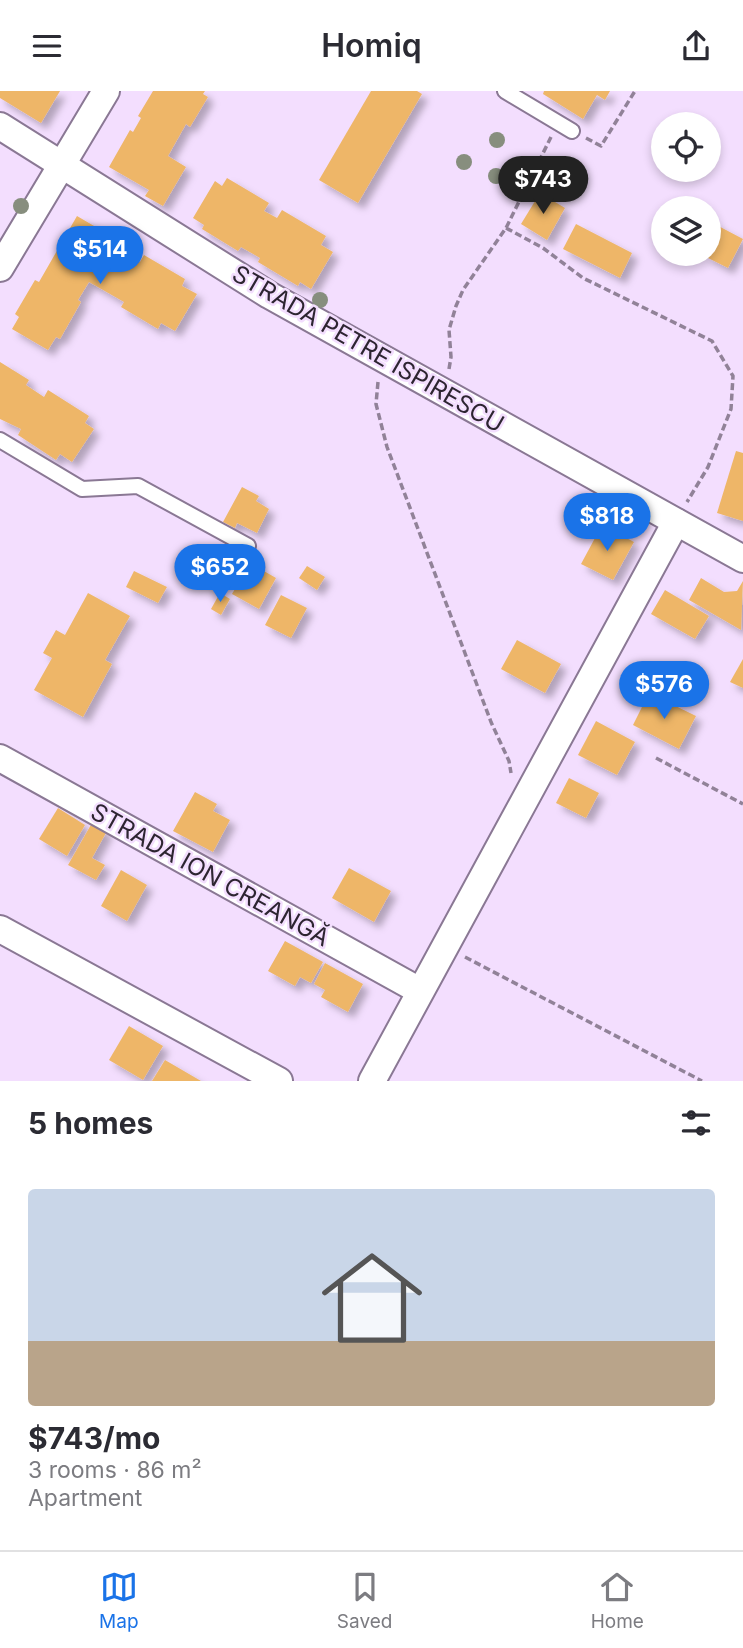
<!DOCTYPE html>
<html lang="en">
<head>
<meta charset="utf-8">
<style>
	:root { --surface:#fff; --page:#f2f2f3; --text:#2b2b33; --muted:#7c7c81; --line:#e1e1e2; --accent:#1a73e8 }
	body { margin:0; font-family:Inter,sans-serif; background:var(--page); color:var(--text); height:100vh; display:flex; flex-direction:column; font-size:26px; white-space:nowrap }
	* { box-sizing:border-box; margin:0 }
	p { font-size:23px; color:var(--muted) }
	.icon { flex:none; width:38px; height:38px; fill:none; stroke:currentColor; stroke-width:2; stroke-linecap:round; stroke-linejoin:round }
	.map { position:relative; height:990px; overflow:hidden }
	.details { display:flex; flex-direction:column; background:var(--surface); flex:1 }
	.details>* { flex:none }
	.controls { position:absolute; left:651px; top:21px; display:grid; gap:14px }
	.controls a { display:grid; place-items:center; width:70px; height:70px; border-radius:50%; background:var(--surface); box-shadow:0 4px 10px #0003; font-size:35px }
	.price { position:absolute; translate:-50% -60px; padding:0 16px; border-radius:24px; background:var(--accent); color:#fff; font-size:23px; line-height:46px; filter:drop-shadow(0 2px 4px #0008) }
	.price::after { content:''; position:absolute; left:50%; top:42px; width:21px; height:16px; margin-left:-10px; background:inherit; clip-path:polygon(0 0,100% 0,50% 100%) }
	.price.active { background:#222; color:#fff }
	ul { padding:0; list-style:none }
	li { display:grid; align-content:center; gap:14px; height:371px; padding:0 28px }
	li span { display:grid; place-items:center; height:217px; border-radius:7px; color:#555 }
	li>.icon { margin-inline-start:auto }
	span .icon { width:126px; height:126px; fill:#fffc; stroke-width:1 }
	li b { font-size:30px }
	h2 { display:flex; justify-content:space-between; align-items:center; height:84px; padding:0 28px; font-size:30px }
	header { display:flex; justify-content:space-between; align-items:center; height:91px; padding:0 28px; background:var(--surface); font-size:32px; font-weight:600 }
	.tab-bar { display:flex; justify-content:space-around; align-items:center; height:98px; border-top:2px solid var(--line); background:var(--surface); font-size:19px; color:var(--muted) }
	.tab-bar a { display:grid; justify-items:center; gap:4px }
	.tab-bar .active { color:var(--accent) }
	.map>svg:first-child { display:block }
	.building { fill:#eeb668; filter:url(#shadow) }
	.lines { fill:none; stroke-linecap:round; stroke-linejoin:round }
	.service-casing { stroke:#8a7894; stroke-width:18 }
	.minor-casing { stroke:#8a7894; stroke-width:30 }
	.path { stroke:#918298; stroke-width:3.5; stroke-dasharray:7 3.5; stroke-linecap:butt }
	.service { stroke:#fff; stroke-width:14 }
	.minor { stroke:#fff; stroke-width:26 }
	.tree { fill:#878e7e }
	.labels { text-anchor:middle; stroke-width:5; stroke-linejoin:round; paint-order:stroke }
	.street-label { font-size:24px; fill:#2d2531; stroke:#f3defe }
</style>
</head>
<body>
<header><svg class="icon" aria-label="menu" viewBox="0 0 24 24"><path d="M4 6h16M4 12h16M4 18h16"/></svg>Homiq<svg class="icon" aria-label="share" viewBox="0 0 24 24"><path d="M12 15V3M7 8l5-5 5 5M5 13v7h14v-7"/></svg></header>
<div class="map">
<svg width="743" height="990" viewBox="0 0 743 990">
	<defs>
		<filter id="shadow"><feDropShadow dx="6" dy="6" stdDeviation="3.5" flood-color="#0004"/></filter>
	</defs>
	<rect width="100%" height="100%" fill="#f3defe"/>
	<g class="building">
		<path d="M0,0h60l-19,32 -41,-25z"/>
		<path d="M153,0h52l-2,3 5,3 -18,30 -4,-3 -18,32 18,11 -23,39 -18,-10 4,-6 -40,-23 21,-37 3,2 8,-14 -3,-2z"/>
		<path d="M371,0h46l5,3 -64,109 -39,-23z"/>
		<path d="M544,0h66l-5,9 -8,-5 -14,24 -40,-25z"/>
		<path d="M227,87l42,25 -5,8 13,7 5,-8 44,26 -5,9 12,7 -22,37 -11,-7 -2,4 -40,-24 2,-4 -19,-11 -3,4 -36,-22 2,-4 -11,-7 22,-37 7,5z"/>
		<path d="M540,102l25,15 -18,32 -26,-16z"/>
		<path d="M77,125l24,14 -4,7 12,7 5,-7 20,12 -4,7 10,6 4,-7 41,24 -3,7 15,8 -22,37 -14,-8 -3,6 -37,-22 3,-5 -35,-20 -11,18 3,2 -21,37 -4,-2 -8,13 -36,-21 7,-12 -4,-3 20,-34 4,2z"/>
		<path d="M709,130l34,18 -15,29 -28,-14h9z"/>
		<path d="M576,133l56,29 -12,25 -57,-29z"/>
		<path d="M0,271l29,18 -3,5 18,12 4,-7 41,26 -4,7 9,6 -22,33 -12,-8 -4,6 -38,-25 3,-6 -21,-10z"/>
		<path d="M736,360l7,2v68l-26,-8z"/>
		<path d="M242,396l17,9 -3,5 13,8 -12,24 -20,-10 -2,5 -12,-6z"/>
		<path d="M602,434l32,17 -21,38 -32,-16z"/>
		<path d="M250,472l26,15 -17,31 -27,-15z"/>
		<path d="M307,475l18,11 -8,13 -18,-12z"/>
		<path d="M134,480l33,16 -9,16 -32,-16z"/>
		<path d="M701,487l23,14 13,-1 6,-10 -2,49 -52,-30z"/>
		<path d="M665,499l44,26 -14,23 -44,-25z"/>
		<path d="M88,502l42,23 -25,44 7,4 -29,53 -49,-27 18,-32 -9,-5 13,-23 9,5z"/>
		<path d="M220,502l10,6 -9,16 -10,-6z"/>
		<path d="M281,504l26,13 -16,30 -26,-13z"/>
		<path d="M517,549l44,24 -16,29 -44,-24z"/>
		<path d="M743,568v29l-13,-6z"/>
		<path d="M649,602l47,23 -17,33 -46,-24z"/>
		<path d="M596,630l39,21 -18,33 -39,-20z"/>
		<path d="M569,687l30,15 -13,25 -30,-15z"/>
		<path d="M195,701l22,12 -4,7 17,9 -17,32 -40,-21z"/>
		<path d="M58,717l27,17 -18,31 -28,-17z"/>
		<path d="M92,732l15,8 -15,27 13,7 -9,15 -28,-15z"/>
		<path d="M349,777l42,23 -17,31 -42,-24z"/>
		<path d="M121,779l26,15 -20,36 -26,-15z"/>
		<path d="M285,850l38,21 -12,21 -11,-6 -5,9 -27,-15z"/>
		<path d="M325,872l38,21 -15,28 -27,-15 4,-7 -11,-6z"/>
		<path d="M129,935l34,20 -20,34 -34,-20z"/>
		<path d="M165,969l36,21h-49z"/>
	</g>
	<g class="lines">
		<g class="service-casing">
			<g id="service">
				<path d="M505,0l67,40"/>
				<path d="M0,349l82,49 56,-3 110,60"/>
			</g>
		</g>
		<g class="minor-casing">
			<g id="minor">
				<path d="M0,35l269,169 474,264"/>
				<path d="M0,177l106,-177"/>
				<path d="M0,667l420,233"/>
				<path d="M0,838l279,152"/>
				<path d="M372,990l304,-559"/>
			</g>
		</g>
		<g class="path">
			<path d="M586,47l15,8 34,-55"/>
			<path d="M506,137l37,20 40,30 129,63 21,35 -2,33 -23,58 -21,35"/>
			<path d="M449,278l2,-12 -2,-27 7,-24 7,-16 43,-62 45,-91"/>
			<path d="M378,291l-2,22 11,43 104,275 18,39 2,12"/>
			<path d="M656,667l87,46"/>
			<path d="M465,866l237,124"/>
		</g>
		<use href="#service" class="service"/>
		<use href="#minor" class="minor"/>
	</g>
	<g class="tree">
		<circle cx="497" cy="49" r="8"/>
		<circle cx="464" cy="71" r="8"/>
		<circle cx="496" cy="85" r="8"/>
		<circle cx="21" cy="115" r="8"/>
		<circle cx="320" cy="209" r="8"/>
	</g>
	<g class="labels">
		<g class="street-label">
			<text transform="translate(368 258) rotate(30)" y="8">STRADA PETRE ISPIRESCU</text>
			<text transform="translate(210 784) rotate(29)" y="8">STRADA ION CREANGĂ</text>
		</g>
	</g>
</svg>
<div class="controls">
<a><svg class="icon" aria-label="locate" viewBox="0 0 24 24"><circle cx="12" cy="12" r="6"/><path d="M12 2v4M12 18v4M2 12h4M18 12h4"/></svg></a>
<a><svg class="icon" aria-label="layers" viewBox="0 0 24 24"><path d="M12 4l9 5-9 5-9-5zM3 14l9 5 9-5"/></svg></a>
</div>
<b class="price active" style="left:543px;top:125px">$743</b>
<b class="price" style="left:100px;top:195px">$514</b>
<b class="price" style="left:607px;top:462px">$818</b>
<b class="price" style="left:220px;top:513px">$652</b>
<b class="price" style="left:664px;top:630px">$576</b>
</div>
<section class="details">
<h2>5 homes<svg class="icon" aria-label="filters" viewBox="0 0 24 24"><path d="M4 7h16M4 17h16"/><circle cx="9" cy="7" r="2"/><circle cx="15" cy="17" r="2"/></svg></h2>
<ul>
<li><span style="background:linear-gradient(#c9d6e8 70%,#b9a48a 0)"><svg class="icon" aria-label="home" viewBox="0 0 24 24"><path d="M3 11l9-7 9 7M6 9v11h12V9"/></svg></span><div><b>$743/mo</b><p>3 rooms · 86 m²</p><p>Apartment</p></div></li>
</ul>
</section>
<nav class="tab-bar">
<a class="active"><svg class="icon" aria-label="map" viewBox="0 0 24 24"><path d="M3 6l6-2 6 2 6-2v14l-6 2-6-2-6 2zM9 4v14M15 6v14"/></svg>Map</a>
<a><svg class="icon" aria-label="saved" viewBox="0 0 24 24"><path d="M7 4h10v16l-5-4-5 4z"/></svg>Saved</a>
<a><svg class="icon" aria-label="home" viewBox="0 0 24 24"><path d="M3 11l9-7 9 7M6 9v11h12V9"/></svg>Home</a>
</nav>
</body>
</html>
